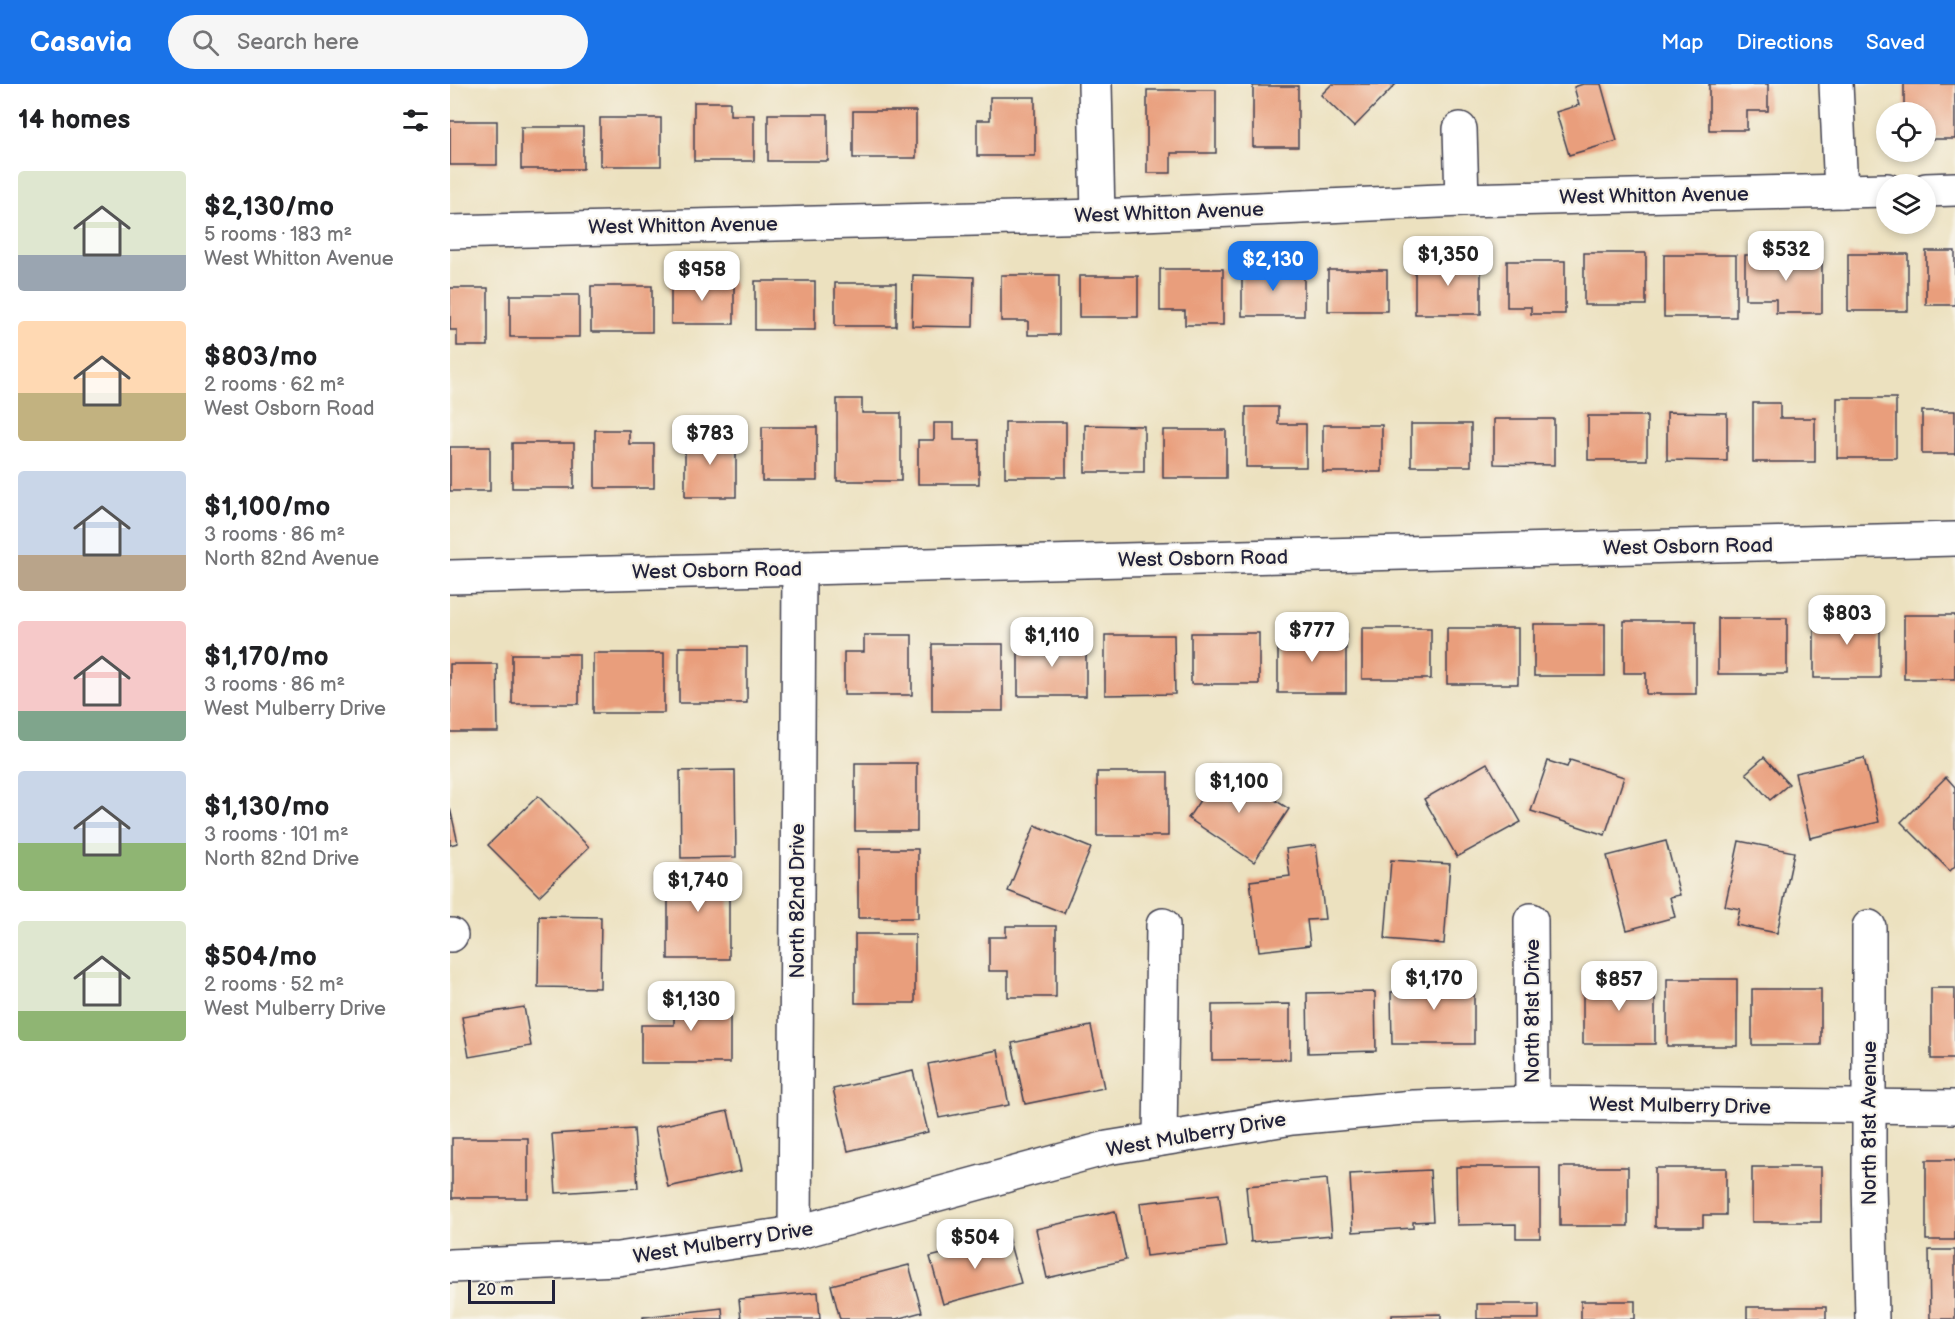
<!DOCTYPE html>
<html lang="en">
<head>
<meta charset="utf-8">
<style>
	:root { --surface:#fff; --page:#f6f6f6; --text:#202124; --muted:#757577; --accent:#1a73e8 }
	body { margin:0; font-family:"Balsamiq Sans",sans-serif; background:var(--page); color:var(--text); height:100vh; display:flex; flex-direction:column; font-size:22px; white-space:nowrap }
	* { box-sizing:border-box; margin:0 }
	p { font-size:20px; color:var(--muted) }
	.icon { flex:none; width:33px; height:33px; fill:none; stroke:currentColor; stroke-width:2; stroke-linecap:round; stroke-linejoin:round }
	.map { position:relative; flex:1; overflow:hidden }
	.details { display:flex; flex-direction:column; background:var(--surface); width:450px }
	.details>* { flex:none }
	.buttons { position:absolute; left:1426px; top:18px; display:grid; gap:12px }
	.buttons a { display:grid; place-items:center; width:60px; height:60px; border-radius:50%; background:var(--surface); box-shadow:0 3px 9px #0003; font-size:30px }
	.scale { position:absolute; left:18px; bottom:15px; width:87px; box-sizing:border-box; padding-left:6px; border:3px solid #22223b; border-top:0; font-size:16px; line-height:21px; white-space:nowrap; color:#22223b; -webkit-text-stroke:4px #f7f3e8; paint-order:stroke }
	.price { position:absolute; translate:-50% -51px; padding:0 14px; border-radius:12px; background:#fff; color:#222; font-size:20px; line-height:39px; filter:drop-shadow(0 2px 3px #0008) }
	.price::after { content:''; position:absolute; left:50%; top:36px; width:18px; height:14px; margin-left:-9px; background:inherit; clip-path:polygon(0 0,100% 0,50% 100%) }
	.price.current { background:var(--accent); color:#fff }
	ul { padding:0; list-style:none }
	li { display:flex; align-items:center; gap:18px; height:150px; padding:0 18px }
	li span { display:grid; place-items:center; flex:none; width:168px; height:120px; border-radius:6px; color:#555 }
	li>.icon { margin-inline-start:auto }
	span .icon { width:72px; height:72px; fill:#fffc; stroke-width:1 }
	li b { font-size:26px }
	h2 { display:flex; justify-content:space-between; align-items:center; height:72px; padding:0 18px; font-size:26px }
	header { display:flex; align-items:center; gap:36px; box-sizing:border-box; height:84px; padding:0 30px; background:var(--accent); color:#fff }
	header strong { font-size:28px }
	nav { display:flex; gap:33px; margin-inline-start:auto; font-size:21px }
	.search { width:420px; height:54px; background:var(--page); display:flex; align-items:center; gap:15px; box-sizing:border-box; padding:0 21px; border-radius:33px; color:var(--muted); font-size:22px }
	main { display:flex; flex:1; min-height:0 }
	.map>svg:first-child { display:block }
	.building { fill:#e99e7b }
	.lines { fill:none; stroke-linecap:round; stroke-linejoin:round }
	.minor-casing { stroke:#403f4f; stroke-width:36 }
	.minor { stroke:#fff; stroke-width:33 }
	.labels { text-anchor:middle; stroke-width:4.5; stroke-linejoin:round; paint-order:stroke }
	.street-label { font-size:20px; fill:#22223b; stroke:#f7f3e8 }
</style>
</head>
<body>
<header>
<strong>Casavia</strong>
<div class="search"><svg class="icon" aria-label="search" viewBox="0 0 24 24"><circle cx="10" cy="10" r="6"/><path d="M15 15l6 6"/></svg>Search here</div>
<nav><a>Map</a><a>Directions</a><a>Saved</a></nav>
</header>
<main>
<section class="details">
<h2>14 homes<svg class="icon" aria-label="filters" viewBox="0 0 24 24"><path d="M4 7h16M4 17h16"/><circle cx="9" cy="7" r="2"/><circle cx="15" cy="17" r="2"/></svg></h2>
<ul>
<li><span style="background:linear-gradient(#dfe7d0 70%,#9aa5b1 0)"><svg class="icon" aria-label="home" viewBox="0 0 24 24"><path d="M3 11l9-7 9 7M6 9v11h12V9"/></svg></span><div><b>$2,130/mo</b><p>5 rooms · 183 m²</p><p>West Whitton Avenue</p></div></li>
<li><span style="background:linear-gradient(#ffd9b3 60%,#c2b280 0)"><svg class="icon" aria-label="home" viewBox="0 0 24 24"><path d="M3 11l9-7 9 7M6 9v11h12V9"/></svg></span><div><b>$803/mo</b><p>2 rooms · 62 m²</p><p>West Osborn Road</p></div></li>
<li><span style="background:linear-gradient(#c9d6e8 70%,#b9a48a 0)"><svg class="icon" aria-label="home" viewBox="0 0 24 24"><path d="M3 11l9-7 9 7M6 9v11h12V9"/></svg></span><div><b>$1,100/mo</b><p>3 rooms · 86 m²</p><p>North 82nd Avenue</p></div></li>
<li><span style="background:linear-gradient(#f6c9c9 75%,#7fa58c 0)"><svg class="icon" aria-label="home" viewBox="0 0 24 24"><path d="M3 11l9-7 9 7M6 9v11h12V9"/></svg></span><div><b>$1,170/mo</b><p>3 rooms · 86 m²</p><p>West Mulberry Drive</p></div></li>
<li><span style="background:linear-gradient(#c9d6e8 60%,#8fb573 0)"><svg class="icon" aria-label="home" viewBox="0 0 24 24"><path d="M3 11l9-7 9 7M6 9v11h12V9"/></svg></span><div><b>$1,130/mo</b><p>3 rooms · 101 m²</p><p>North 82nd Drive</p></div></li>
<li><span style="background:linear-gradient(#dfe7d0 75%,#8fb573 0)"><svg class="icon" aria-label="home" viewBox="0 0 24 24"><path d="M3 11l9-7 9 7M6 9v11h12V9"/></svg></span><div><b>$504/mo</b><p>2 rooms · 52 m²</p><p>West Mulberry Drive</p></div></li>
</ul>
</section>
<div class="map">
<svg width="1505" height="1235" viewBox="0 0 1505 1235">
	<rect width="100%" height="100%" fill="#f7f3e8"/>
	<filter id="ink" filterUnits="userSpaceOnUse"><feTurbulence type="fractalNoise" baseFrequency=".0167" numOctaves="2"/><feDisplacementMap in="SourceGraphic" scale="12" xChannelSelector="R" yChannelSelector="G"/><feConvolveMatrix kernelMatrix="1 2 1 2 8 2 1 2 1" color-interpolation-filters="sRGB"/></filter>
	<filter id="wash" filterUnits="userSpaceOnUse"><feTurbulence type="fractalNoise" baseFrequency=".008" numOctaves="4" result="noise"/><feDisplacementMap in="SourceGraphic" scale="24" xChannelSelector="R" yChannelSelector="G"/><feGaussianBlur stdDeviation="1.35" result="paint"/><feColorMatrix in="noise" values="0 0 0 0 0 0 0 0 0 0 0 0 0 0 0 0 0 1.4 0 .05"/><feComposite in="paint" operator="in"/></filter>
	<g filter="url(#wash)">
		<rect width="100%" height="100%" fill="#ece1bf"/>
		<g id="blocks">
			<g class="building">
				<path d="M882,0h64l-42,43 -33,-32z"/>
				<path d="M1133,0h18l16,57 -48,14 -13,-43 23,-7 -5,-18z"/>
				<path d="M1259,0h59v27h-21v19h-38z"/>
				<path d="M1454,0h51v55h-29v-27h-22z"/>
				<rect x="803" y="2" width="45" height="61"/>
				<path d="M697,6h69v63h-45v20h-24z"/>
				<path d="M540,13h45v59h-58v-36h13z"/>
				<path d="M244,18h36v13h24v46h-60z"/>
				<rect x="403" y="27" width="63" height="47"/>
				<rect x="318" y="30" width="60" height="47"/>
				<rect x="150" y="34" width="61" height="48"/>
				<rect x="0" y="37" width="47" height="44"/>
				<rect x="71" y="43" width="62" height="42"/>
				<rect x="1476" y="167" width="29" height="54"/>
				<rect x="1134" y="169" width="62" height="52"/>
				<rect x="1398" y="170" width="60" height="57"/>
				<rect x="1214" y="171" width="72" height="62"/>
				<path d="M1295,171h77v58h-46v-14h-31z"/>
				<rect x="965" y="176" width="66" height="54"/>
				<path d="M1057,177h58v53h-34v-7h-24z"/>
				<path d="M710,185h63v56h-38v-14h-25z"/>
				<rect x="792" y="185" width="62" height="47"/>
				<rect x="878" y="186" width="59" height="41"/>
				<path d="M463,191l61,2 -1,50 -61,-1z"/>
				<path d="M551,191h58v60h-31v-14h-27z"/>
				<rect x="629" y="192" width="59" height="41"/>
				<rect x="221" y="197" width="63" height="43"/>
				<rect x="305" y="197" width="60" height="49"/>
				<rect x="385" y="199" width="61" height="43"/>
				<rect x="141" y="202" width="61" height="46"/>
				<path d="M0,204h38v58h-31v-16h-7z"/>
				<rect x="60" y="211" width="69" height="42"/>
				<rect x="1387" y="314" width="59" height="60"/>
				<path d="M387,315h25v14h39v68h-64z"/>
				<path d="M1303,319h27v15h35v44h-62z"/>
				<path d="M796,323h32v17h28v43h-60z"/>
				<rect x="1472" y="327" width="33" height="43"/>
				<path d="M1217,328l60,1v48l-60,-1z"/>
				<rect x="1138" y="332" width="59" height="44"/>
				<path d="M1044,335h60v46l-60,-1z"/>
				<rect x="555" y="338" width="61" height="55"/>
				<path d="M484,339h20v17h25v44h-61v-44h16z"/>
				<rect x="961" y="340" width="60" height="42"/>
				<path d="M635,341l59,1v46h-59z"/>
				<rect x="873" y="341" width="59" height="47"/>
				<rect x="312" y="343" width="55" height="54"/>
				<path d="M145,346h34v14h25v44h-59z"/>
				<rect x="713" y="346" width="63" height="48"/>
				<rect x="235" y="351" width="51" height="62"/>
				<rect x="62" y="359" width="62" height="45"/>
				<rect x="0" y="363" width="40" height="44"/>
				<rect x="1364" y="531" width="66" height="63"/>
				<rect x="1454" y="531" width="51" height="64"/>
				<rect x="1268" y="534" width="69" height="56"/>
				<path d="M1174,537h72v73h-50v-21h-22z"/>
				<rect x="1084" y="540" width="71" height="52"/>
				<rect x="912" y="544" width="69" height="51"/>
				<rect x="997" y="544" width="71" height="56"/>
				<rect x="741" y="549" width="68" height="51"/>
				<rect x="828" y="549" width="68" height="60"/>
				<path d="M414,551h48v60h-68v-43h20z"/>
				<path d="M655,551h69l1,59 -70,1z"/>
				<rect x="568" y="557" width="68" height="55"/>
				<rect x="482" y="560" width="71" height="67"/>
				<rect x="229" y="563" width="68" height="56"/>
				<rect x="143" y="569" width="71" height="60"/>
				<rect x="62" y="570" width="67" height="50"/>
				<path d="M0,580h47l1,68h-48z"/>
				<path d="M1314,673l25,27 -19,16 -24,-27z"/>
				<path d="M1414,674l15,64 -69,16 -15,-65z"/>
				<path d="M1120,676l54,17 -19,58 -74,-24 17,-50 19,6z"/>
				<rect x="405" y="679" width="62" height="68"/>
				<path d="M1037,679l34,59 -64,35 -33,-58z"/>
				<path d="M773,682l66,43 -35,53 -66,-44z"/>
				<path d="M285,686l1,87 -55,1 -1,-87z"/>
				<rect x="647" y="688" width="71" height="64"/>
				<path d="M1496,693l9,10v79l-5,5 -49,-49z"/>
				<path d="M88,712l51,51 -50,49 -51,-51z"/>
				<path d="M0,724l8,35 -8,2z"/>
				<path d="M585,741l56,23 -27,65 -56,-22z"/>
				<path d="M1216,757l14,54 -10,2 5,20 -48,13 -20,-74z"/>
				<path d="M1289,757l55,11 -17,81 -41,-8 4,-16 -15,-3z"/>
				<path d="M866,761l9,74 -18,1 3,25 -51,6 -9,-70 40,-5 -4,-27z"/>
				<rect x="408" y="765" width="60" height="69"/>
				<path d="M941,776l59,4 -6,80 -59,-5z"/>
				<rect x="218" y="783" width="61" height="92"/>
				<path d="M89,832l62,1 -1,71 -62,-1z"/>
				<path d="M556,842h50v71h-48v-26h-19v-34h17z"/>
				<rect x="405" y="850" width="60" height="69"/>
				<path d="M960,892h64v68h-82l-1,-52 19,-1z"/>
				<rect x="1217" y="895" width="70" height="67"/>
				<rect x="1133" y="897" width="72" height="63"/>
				<rect x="1481" y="904" width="24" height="71"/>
				<rect x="1302" y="905" width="69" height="56"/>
				<path d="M280,908v71h-89v-38h33v-32z"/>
				<path d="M925,908l1,59 -68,2 -1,-60z"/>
				<path d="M840,920v55l-78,1v-55z"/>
				<path d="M74,923l7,39 -62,11 -7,-40z"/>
				<path d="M641,942l13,62 -79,16 -13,-61z"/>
				<path d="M548,966l11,55 -70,13 -11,-54z"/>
				<path d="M463,987l15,61 -80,19 -15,-62z"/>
				<path d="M278,1027l13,60 -73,16 -13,-60z"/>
				<path d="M184,1045l4,59 -82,5 -4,-59z"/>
				<rect x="2" y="1054" width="76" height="60"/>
				<rect x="1476" y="1076" width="29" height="80"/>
				<path d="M1006,1083h84v71h-24v-14l-59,1z"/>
				<rect x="1110" y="1083" width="68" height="59"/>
				<rect x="1302" y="1083" width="69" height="55"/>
				<path d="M1205,1084h71v47h-23v12h-48z"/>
				<path d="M980,1086l3,51 -20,1v6l-60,4 -3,-58z"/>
				<path d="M877,1095l5,56 -81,7 -5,-56z"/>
				<path d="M769,1110l7,53 -80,9 -6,-53z"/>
				<path d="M665,1127l11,49 -79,18 -11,-49z"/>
				<path d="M558,1153l13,46 -78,21 -13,-47z"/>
				<path d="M1479,1166h26v69h-25z"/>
				<path d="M459,1181l13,47 -26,7h-56l-9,-34z"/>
				<path d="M368,1208l2,27h-79l-2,-20z"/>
				<rect x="1131" y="1217" width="54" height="18"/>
				<rect x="1027" y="1220" width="62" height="15"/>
				<rect x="1297" y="1223" width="79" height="12"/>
				<path d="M272,1224l1,11h-80v-2z"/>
				<path d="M991,1230v5h-49v-4z"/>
			</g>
		</g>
	</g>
	<g filter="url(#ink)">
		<use href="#blocks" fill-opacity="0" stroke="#403f4f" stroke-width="1.5"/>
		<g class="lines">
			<g class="minor-casing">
				<g id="minor">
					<path d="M645,0l3,132"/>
					<path d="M1386,0l5,107"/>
					<path d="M1010,45l2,71"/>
					<path d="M1476,106l29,-1"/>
					<path d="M0,148l648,-16 364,-16 425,-10"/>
					<path d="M0,493l1505,-38"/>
					<path d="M1081,836l1,183"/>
					<path d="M1419,843v255l3,137"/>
					<path d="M0,851h1"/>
					<path d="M710,1055l3,-214"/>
					<path d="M345,1149l4,-665"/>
					<path d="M0,1182l168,-7 177,-26 312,-85 185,-30 122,-11 118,-4 423,4"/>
				</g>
			</g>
			<use href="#minor" class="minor"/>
		</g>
	</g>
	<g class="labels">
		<g class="street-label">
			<text transform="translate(1204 111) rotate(-1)" y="7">West Whitton Avenue</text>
			<text transform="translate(719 128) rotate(-2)" y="7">West Whitton Avenue</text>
			<text transform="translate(233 141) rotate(-1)" y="7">West Whitton Avenue</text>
			<text transform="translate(1238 462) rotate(-1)" y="7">West Osborn Road</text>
			<text transform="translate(753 474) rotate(-1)" y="7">West Osborn Road</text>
			<text transform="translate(267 486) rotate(-1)" y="7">West Osborn Road</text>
			<text transform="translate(347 817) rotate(-90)" y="7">North 82nd Drive</text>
			<text transform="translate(1082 927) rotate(-90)" y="7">North 81st Drive</text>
			<text transform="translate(1230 1021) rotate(1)" y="7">West Mulberry Drive</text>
			<text transform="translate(1419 1039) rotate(-90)" y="7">North 81st Avenue</text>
			<text transform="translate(746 1050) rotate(-10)" y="7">West Mulberry Drive</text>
			<text transform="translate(273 1158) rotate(-9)" y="7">West Mulberry Drive</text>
		</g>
	</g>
</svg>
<div class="buttons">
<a><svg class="icon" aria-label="locate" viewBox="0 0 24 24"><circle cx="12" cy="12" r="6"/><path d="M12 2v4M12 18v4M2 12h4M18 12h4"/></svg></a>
<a><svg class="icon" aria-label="layers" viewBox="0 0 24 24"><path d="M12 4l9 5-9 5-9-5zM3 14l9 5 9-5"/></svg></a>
</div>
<div class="scale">20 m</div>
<b class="price" style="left:1336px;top:198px">$532</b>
<b class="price" style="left:998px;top:203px">$1,350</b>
<b class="price current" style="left:823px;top:208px">$2,130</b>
<b class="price" style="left:252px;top:218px">$958</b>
<b class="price" style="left:260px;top:382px">$783</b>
<b class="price" style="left:1397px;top:562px">$803</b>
<b class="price" style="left:862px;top:579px">$777</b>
<b class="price" style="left:602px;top:584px">$1,110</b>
<b class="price" style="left:789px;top:730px">$1,100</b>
<b class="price" style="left:248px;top:829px">$1,740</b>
<b class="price" style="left:984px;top:927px">$1,170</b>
<b class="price" style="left:1169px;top:928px">$857</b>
<b class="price" style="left:241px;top:948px">$1,130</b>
<b class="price" style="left:525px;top:1186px">$504</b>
</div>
</main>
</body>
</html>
